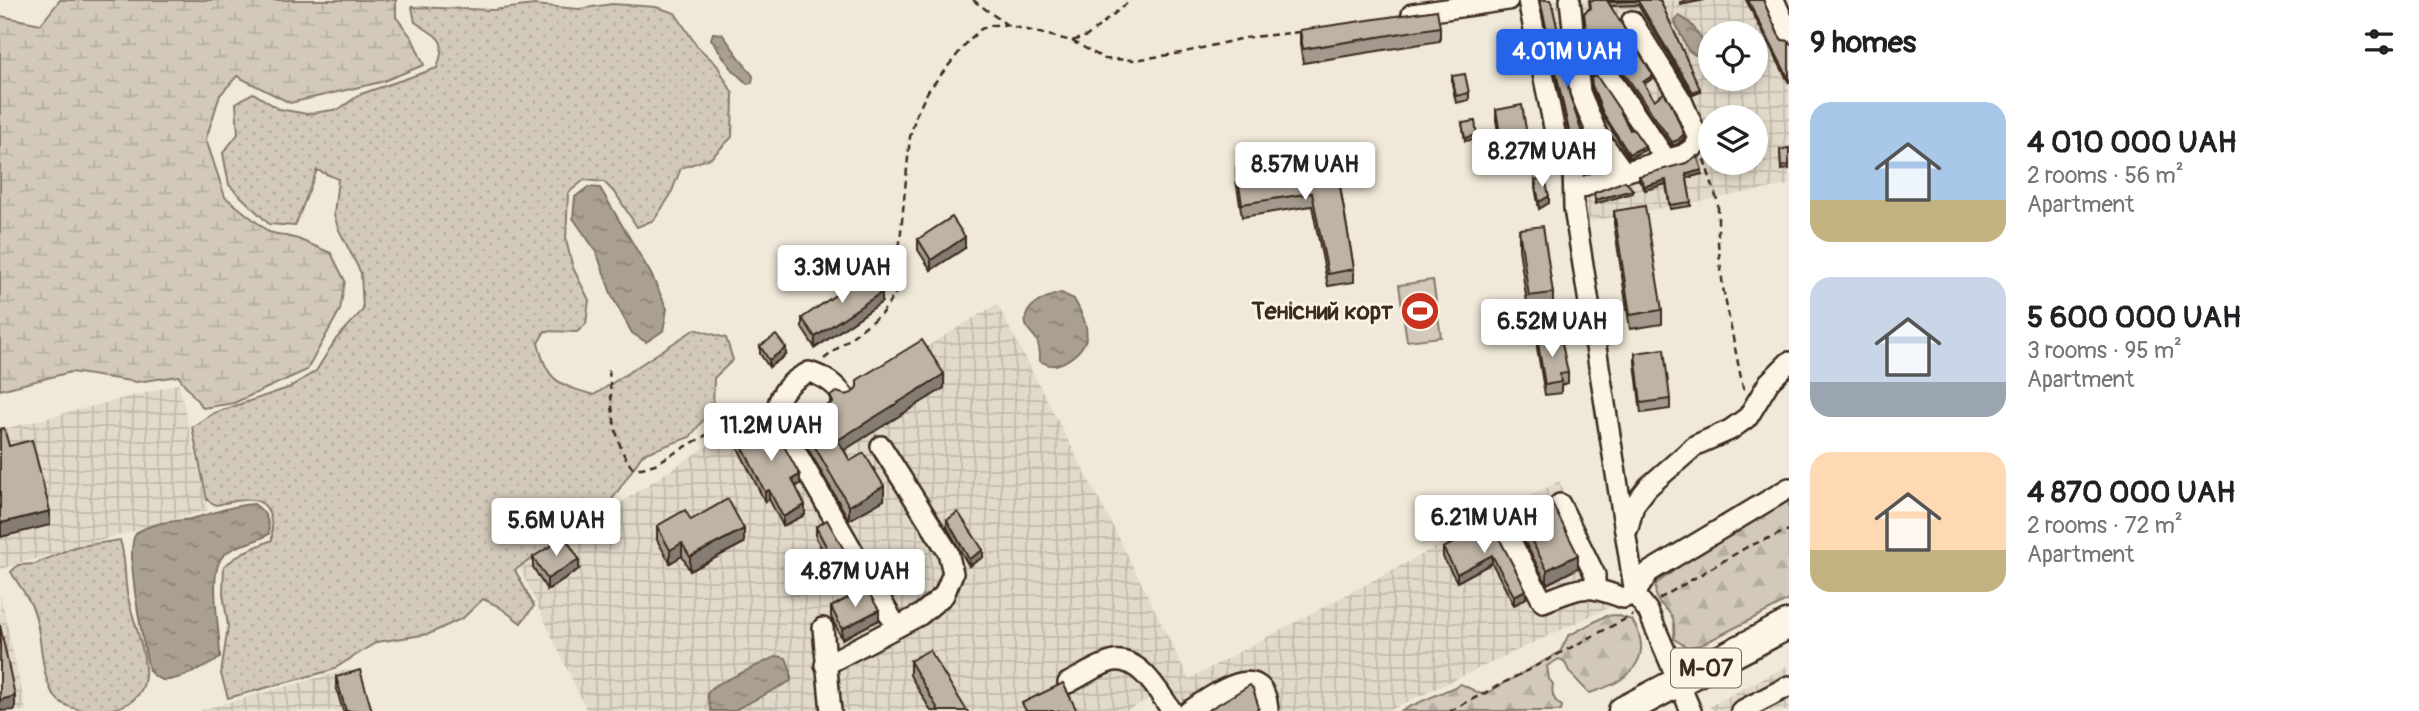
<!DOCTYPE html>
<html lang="en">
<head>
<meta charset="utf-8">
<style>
	:root { --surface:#fff; --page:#f6f6f6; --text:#202124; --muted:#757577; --accent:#2563eb }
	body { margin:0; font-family:Pangolin,sans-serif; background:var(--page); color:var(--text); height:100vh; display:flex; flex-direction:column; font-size:26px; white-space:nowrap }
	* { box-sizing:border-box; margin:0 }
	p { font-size:23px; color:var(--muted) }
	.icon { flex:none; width:38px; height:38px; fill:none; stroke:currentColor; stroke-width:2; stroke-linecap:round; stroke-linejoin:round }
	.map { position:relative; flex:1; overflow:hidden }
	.side { display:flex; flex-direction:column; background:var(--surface); width:630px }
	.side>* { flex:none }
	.buttons { position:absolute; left:1698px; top:21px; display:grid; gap:14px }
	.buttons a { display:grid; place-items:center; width:70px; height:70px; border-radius:50%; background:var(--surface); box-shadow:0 4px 10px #0003; font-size:35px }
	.price { position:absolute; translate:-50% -60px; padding:0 16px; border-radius:7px; background:#fff; color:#222; font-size:23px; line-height:46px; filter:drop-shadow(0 2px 4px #0008) }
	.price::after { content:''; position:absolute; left:50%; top:42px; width:21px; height:16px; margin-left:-10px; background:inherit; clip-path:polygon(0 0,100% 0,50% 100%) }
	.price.active { background:var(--accent); color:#fff }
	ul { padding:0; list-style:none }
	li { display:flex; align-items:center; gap:21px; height:175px; padding:0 21px }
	li span { display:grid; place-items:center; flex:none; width:196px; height:140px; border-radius:21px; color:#555 }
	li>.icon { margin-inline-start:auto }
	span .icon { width:84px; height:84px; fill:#fffc; stroke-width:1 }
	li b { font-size:30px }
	h2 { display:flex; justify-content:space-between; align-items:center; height:84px; padding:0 21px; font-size:30px }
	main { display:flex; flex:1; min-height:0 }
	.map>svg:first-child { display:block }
	.industrial { fill:url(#industrial-grid); fill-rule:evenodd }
	.grass { fill:url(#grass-dots); stroke:#867a6c; stroke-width:2 }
	.forest { fill:url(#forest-firs); stroke:#867a6c; stroke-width:2 }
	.wetland { fill:url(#wetland-marsh); stroke:#867a6c; stroke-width:2 }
	.garden { fill:#d2c9ba; stroke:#867a6c; stroke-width:2 }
	.water { fill:url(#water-ripples); stroke:#7e7163; stroke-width:2 }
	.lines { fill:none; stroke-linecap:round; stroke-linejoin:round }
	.minor-casing { stroke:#3b2a1e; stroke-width:24 }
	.highway-casing { stroke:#3b2a1e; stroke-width:33 }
	.path { stroke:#3b2a1e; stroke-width:2.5; stroke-dasharray:7 5; stroke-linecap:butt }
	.minor { stroke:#fcf5e5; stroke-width:19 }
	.highway { stroke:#fcf5e5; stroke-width:28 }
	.wall { fill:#a39a8d; stroke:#3b2a1e; stroke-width:2 }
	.shaded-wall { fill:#857d73; stroke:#3b2a1e; stroke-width:2 }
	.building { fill:#beb3a4; stroke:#3b2a1e; stroke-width:2 }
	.labels { text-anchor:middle; stroke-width:5; stroke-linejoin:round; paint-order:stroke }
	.shield { fill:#fcf5e5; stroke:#75675a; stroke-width:2 }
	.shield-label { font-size:23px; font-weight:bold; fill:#3b2a1e }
	.poi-label { font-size:24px; font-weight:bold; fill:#3b2a1e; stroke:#fcf5e5; text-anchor:end }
</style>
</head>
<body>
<main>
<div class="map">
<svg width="1789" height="711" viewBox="0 0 1789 711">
	<defs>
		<pattern id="industrial-grid" width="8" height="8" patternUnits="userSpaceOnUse" patternTransform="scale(1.75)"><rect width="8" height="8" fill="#e1d9c9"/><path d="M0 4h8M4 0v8" fill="none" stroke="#c2baac"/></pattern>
		<pattern id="grass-dots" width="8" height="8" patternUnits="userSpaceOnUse" patternTransform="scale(1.75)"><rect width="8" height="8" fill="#d2c9ba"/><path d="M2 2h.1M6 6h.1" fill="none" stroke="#b5ad9f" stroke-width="1.8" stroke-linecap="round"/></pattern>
		<pattern id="forest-firs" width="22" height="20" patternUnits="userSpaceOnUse" patternTransform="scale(1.75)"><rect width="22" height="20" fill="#d2c9ba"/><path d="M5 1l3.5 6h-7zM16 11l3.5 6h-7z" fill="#b5ad9f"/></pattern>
		<pattern id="wetland-marsh" width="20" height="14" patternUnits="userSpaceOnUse" patternTransform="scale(1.75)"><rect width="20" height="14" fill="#d2c9ba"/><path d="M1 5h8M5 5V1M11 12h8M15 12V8" fill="none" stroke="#b5ad9f"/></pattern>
		<pattern id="water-ripples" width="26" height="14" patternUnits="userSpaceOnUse" patternTransform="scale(1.75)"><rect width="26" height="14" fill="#aaa091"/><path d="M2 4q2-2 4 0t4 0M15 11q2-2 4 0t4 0" fill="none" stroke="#8c8376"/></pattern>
	</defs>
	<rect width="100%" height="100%" fill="#f0e9d9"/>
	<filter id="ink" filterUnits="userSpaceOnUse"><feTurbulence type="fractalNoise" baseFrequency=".0143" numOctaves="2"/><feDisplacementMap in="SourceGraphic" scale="14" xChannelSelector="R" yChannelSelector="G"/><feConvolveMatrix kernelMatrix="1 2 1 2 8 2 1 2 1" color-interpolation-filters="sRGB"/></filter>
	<g filter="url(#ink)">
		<g class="industrial">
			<path d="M1523,0h266v185l-219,40zM1710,33h45v46h-45zM1710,117h45v46h-45z"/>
			<path d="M997,304l123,236 69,139 370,-198 53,125 -224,105h-229l-8,-13 -25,13h-539l-67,-142 248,-163 17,34 33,-21 11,-13z"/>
			<path d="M179,384l29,126 -208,59v-139z"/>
			<path d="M0,592l26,119h-26z"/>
			<path d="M1789,665v46h-77l-2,-5z"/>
			<path d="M349,669l11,12 9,30h-171z"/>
		</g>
		<g class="grass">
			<path d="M612,4l44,3 19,6 22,33 20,19 16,29 -1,43 -21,21 -30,10 -11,28 -16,24 -17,7 -21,-33 -12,-12 -20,-2 -16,13 -2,47 7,28 16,32 -3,24 -9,8 -32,-1 -7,12c10,39 19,41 56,52l101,-66 31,9 7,22 -19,18 -1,29 -23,30 -47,17 -38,56 -90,60 19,36 -13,17 -23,-17 -15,-7 -20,19 -34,16 -52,8 -45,28 -104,28 -7,-24 7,-48 -5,-33 1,-27 20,-14 28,-12c2,-48 -19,-43 -56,-35l-9,-5 -15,-73 22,-14 74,-25 28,-17 20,-32 27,-29 -2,-37 -23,-45 -4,-14 4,-35 -21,-9 -22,56 -26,-2 -40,-39 -6,-32 15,-19 -2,-31 17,-10 26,16 28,5 32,-5 22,-15 76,-26c11,-31 2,-29 -22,-46l-3,-15 81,3 41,-5 45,4z"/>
			<path d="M120,540c6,17 4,35 7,53 8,43 47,109 -22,117 -17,1 -33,1 -46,-9 -21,-19 -15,-67 -26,-92 -5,-13 -15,-25 -22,-37l7,-7 17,-1 39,-17z"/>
		</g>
		<g class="forest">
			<path d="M1789,499v101l-88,45 -14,2 -13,-8c0,-7 2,-18 -3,-24 -9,-13 -18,-10 -15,-31l24,-18z"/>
			<path d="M1616,615l16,5c25,40 -6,63 -43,73l-19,-20 -6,-12 -5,-2 -12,7 2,13 4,5c-2,10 0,17 9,22l-1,5h-161l61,-27 22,11 77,-43 8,-16 37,-20z"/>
		</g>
		<path class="wetland" d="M60,0h336v17l16,21 12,27 -43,17 -91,21 -53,-27 -17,19 -14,44 19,58 44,35 29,7 33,14 14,28 -5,29 -33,60 -73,33 -31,5 -25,-32 -41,6 -66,-10 -71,18v-374l41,8z"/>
		<path class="garden" d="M1433,280l8,57 -34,4 -8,-56z"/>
		<g class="water">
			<path d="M1679,16c12,5 26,23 26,36l-10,3 -7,-5 -14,-30z"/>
			<path d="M713,33l9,1 31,42 -1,7 -5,1 -15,-15 -21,-30z"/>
			<path d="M588,187l12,1 51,86 16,35 -4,22 -17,11 -14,-9 -20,-37 -16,-45 -23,-33 2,-21z"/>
			<path d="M1061,293l13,6c14,26 22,44 -8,62 -10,5 -16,6 -26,0 0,-7 0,-16 -4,-22 -3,-6 -8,-7 -10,-14 -4,-20 20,-28 35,-32z"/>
			<path d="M254,504c12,8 15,16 15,30 -14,10 -33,9 -45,21 -18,16 -3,78 -4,103 -10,7 -44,24 -57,22 -6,-1 -10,-5 -14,-9 -4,-22 -27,-126 -12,-138 14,-11 37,-11 53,-14 22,-5 41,-14 64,-15z"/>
			<path d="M777,656l9,2 5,13v10l-58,30h-22l-4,-17 7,-8z"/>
		</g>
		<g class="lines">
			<g class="minor-casing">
				<g id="minor">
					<path d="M1528,0l28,137 4,13 13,15 1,43 61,386 13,17 43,100"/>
					<path d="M1570,0l10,92 18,44 26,36"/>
					<path d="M1774,0l15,33"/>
					<path d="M1412,14l96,-14"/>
					<path d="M1576,67l12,-3 13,1 65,94"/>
					<path d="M1575,190l49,-18 59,-17 10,-7 5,-10 -16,-37 -50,-80"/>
					<path d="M845,397c-10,-13 -20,-20 -36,-25 -21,10 -34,24 -32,47l119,207"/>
					<path d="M1560,504l35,71v12"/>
					<path d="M1628,528l6,-23 14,-18 48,-42 34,-15 18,-13 21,-35 20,-20"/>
					<path d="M1506,532l37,70c39,-15 41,-19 80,-4l12,-4 14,-22 140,-84"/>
					<path d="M823,628l8,83"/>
					<path d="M825,665l95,-50 24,-20 9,-22 -5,-21 -67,-106"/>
					<path d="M1068,683c12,-6 34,-20 46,-22 27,-3 45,32 58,50"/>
					<path d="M1189,711c25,-16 76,-56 79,0"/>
					<path d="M1741,711l48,-25"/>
				</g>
			</g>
			<g class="highway-casing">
				<path id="highway" d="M1623,711l166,-87"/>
			</g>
			<g class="path">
				<path d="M973,0l34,25"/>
				<path d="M1072,41l33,18 30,1 46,-7 63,-15 55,-6"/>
				<path d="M1704,159l14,44v40l5,45 21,105"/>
				<path d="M824,359l58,-46 13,-19 15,-157 6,-22 12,-24 41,-51 12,-11 11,-4h15l65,16 15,-5 44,-36"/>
				<path d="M609,370c2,27 4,78 24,98h9l13,-4 108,-61"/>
				<path d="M1659,599l88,-52 42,-17"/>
				<path d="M1450,711l183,-96"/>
			</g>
			<use href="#minor" class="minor"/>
			<use href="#highway" class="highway"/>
		</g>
		<g class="wall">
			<path d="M1540,0h11l18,93 12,37 22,34 -12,7 -20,-27z"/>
			<path d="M1589,0h71l40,92 -7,3 -55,-90 -28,1 43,72 -9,6 10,16 30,38 -6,6 -6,2 -61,-88 -12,-5 -13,-19 -2,-21 6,-5z"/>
			<path d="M1746,0h17l15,34 4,6 7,1v42z"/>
			<path d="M1440,27v14l-137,22 -3,-19v-14z"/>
			<path d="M1497,45l17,8v3l-15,3z"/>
			<path d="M1452,76l17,17v7l-13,3 -4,-19z"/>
			<path d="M1591,78l54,72 -16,8 -26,-42 -11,-27z"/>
			<path d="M1496,110l34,43v11l-26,4 -8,-48z"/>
			<path d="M1462,123l15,12v4l-12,2z"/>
			<path d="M1789,148v21l-8,1 -1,-20z"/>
			<path d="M1336,163l18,106v13l-26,4 -16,-80 -70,11 -6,-37v-13l54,4z"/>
			<path d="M1702,174l-15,4 4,28 -21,3 -4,-25 -21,6 -6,-10v-4z"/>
			<path d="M1535,180l14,23 -10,6 -4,-22z"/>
			<path d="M1614,211l48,99v14l-32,5 -16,-105z"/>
			<path d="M1519,229l34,64v19l-24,4 -10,-67z"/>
			<path d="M918,239l47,9 -34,22 -13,-20z"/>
			<path d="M882,302l-67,46 -13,-20v-10z"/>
			<path d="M1537,337l19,5 12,31v10l-7,2v8l-16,2 -8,-47z"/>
			<path d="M760,346l26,9 -17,12 -9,-13z"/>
			<path d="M1635,353l35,46v10l-29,4 -6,-50z"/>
			<path d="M944,388l-100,62 6,11 34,39 -35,20 -49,-85v-14l30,-17v-8z"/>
			<path d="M734,430l66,54 -4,3 9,28 -22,11 -14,-27 -4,3 -31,-62z"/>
			<path d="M1518,515l60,53 -31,16 -29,-55z"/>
			<path d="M691,520l53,23 -54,28 -8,-15 -12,7 -13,-23v-14z"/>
			<path d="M947,520l36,37 -14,9 -22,-39z"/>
			<path d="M816,527l35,45 -13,8 -22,-42z"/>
			<path d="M1501,542l25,56 -12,7 -22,-42 -35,19 -14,-25v-9z"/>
			<path d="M533,557l46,12 -32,21 -14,-23z"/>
			<path d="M831,607l48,13 -37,19 -11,-22z"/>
			<path d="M910,661l57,50h-36l-21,-36z"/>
			<path d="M336,677l36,34h-29l-7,-24z"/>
		</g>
		<g class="shaded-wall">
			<path d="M1688,0h17l-25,5v-3z"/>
			<path d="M1653,75v3l-10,7v-3z"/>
			<path d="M1700,89v3l-7,3v-3z"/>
			<path d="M1684,134v4l-6,6 -6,2v-4z"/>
			<path d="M1645,146v4l-16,8v-4z"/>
			<path d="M1603,160v4l-12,7v-3z"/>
			<path d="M1702,170v4l-16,4v-4z"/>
			<path d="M1666,180v4l-21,6v-4z"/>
			<path d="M1633,190v3l-38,11v-4z"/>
			<path d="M1549,196v7l-10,6v-7z"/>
			<path d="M965,237v11l-34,22v-10z"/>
			<path d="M882,292v10l-67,46v-11z"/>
			<path d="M786,348v7l-17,12v-7z"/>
			<path d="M944,374v14l-106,66v-14z"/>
			<path d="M800,475v9l-8,4v-9z"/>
			<path d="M884,486v14l-35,20v-14z"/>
			<path d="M769,490v9l-4,3v-10z"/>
			<path d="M805,505v10l-22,11v-9z"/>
			<path d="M50,511v14l-49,12v-14z"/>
			<path d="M744,529v14l-54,28v-14z"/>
			<path d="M682,543v13l-12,7v-13z"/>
			<path d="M983,550v7l-14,9v-7z"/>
			<path d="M1492,555v8l-35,19v-8z"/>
			<path d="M1578,555v13l-31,16v-14z"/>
			<path d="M579,559v10l-32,21v-11z"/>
			<path d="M851,562v10l-13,8v-11z"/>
			<path d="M1526,590v8l-12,7v-9z"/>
			<path d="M879,610v10l-37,19v-10z"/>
			<path d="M15,696v14l-15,1v-11z"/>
		</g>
		<g class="building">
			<path d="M1540,0h11l13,58 5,35 12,37 22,30 -12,8 -20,-28z"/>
			<path d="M1590,0h70l40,89 -7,3 -55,-91 -30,1 45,73 -10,7 11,18 10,-7 7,10 13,31 -6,6 -6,2 -61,-88 -12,-5 -13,-19 -2,-17 7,-5z"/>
			<path d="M1748,0h15l15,34 4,6 7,1v38z"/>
			<path d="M1437,10l3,17 -137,22 -3,-19z"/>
			<path d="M1512,42l2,11 -15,3 -2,-11z"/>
			<path d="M1465,74l4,19 -13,3 -4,-20z"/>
			<path d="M1596,75l23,34 11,21 3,-1 12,17 -16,8 -26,-41 -11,-28 -1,-7z"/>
			<path d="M1522,105l8,48 -26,4 -8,-47z"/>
			<path d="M1475,121l2,14 -12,3 -3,-15z"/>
			<path d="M1789,148v17l-8,2 -1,-17z"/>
			<path d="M1697,156l5,14 -16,4 5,28 -21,3 -4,-25 -21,6 -6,-10 47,-13z"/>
			<path d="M1288,159l2,12 46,-8 18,106 -26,5 -16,-81 -70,11 -6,-37z"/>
			<path d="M1545,178l4,18 -10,6 -4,-22z"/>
			<path d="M1625,181l8,9 -38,10 -1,-7z"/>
			<path d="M1645,206l17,104 -32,5 -16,-104z"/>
			<path d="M952,217l13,20 -34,23 -13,-21z"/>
			<path d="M1543,226l10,67 -24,3 -10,-67z"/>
			<path d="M869,272l13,20 -67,45 -13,-19z"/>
			<path d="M1555,334l1,8 6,1 6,30 -8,1 1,8 -16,3 -8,-48z"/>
			<path d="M776,335l10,13 -17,12 -9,-14z"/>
			<path d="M922,340l22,34 -106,66 12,21 14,-8 20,33 -35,20 -49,-85 33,-19 -3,-6 7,-4 9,3 6,-2 5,-6v-7z"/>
			<path d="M1664,349l6,50 -29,4 -6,-50z"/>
			<path d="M766,414l34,61 -8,4 13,26 -22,12 -14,-27 -4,2 -31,-62z"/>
			<path d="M4,428l5,18 23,-6 18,71 -49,12 -1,-4v-90z"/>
			<path d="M728,499l16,30 -54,28 -8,-14 -12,7 -13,-24 28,-16 6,10z"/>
			<path d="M1550,499l28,56 -31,15 -29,-55z"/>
			<path d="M958,512l25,38 -14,9 -22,-39z"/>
			<path d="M827,520l24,42 -13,7 -22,-42z"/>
			<path d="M1494,522l7,20 25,48 -12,6 -22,-41 -35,19 -14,-26z"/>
			<path d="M565,537l14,22 -32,20 -14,-22z"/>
			<path d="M866,588l13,22 -37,19 -11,-22z"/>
			<path d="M0,625l15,71 -15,4z"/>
			<path d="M929,650l38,61h-28l-29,-50z"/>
			<path d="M360,670l12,41h-26l-10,-34z"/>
			<path d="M1063,683l14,28h-51l-4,-8z"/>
			<path d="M1250,685l3,4 6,19 -5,3h-47z"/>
		</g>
	</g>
	<defs>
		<g id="stadium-disc" transform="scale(2.0125)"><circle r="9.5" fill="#c8321e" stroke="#fcf5e5"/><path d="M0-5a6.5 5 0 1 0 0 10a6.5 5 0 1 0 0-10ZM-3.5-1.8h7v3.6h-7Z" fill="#fff"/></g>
	</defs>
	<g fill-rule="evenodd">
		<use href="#stadium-disc" x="1420" y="311"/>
	</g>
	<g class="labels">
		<rect class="shield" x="1671" y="648.5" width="70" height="39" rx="5"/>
		<g class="shield-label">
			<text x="1706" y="676">М-07</text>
		</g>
		<g class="poi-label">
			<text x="1393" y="319">Тенісний корт</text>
		</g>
	</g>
</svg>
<div class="buttons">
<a><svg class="icon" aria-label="locate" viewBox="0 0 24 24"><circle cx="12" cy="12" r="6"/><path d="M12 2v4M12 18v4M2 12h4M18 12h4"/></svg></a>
<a><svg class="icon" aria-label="layers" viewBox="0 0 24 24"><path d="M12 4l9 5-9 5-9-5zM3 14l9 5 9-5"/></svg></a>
</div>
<b class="price active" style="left:1567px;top:89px">4.01M UAH</b>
<b class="price" style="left:1542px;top:189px">8.27M UAH</b>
<b class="price" style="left:1305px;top:202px">8.57M UAH</b>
<b class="price" style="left:842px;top:305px">3.3M UAH</b>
<b class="price" style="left:1552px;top:359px">6.52M UAH</b>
<b class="price" style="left:771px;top:463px">11.2M UAH</b>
<b class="price" style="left:1484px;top:555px">6.21M UAH</b>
<b class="price" style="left:556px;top:558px">5.6M UAH</b>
<b class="price" style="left:855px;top:609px">4.87M UAH</b>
</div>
<section class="side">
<h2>9 homes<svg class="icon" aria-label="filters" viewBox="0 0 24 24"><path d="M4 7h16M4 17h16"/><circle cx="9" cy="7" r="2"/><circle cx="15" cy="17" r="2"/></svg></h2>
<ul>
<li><span style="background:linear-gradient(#a9c7e8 70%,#c2b280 0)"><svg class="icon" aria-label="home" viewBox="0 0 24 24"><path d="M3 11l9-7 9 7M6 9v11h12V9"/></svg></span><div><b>4 010 000 UAH</b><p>2 rooms · 56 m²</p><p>Apartment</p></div></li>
<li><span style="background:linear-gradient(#c9d6e8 75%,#9aa5b1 0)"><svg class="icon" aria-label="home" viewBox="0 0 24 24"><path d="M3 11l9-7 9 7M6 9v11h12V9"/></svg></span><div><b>5 600 000 UAH</b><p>3 rooms · 95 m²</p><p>Apartment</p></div></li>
<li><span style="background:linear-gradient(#ffd9b3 70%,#c2b280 0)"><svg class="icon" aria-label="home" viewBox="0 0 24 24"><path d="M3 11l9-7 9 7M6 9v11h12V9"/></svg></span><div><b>4 870 000 UAH</b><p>2 rooms · 72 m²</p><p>Apartment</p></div></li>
</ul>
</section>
</main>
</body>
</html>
